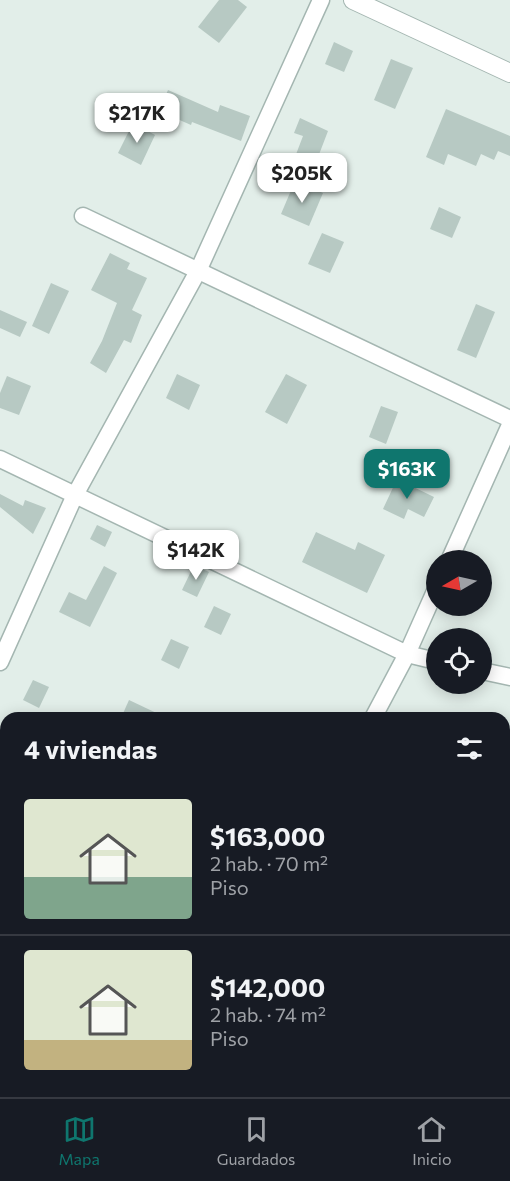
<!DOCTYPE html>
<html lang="es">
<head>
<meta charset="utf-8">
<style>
	:root { --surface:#171b24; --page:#242831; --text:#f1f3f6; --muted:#9ea1a6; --line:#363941; --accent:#0f766e }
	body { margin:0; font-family:Commissioner,sans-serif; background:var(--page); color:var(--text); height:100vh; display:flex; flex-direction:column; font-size:22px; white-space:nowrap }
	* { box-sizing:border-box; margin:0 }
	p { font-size:20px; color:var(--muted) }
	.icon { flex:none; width:33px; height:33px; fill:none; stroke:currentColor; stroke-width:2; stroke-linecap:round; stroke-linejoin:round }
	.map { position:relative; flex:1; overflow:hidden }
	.sheet { position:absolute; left:0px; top:712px; width:510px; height:386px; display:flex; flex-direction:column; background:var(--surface); border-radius:18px 18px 0 0; box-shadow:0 3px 15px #0003 }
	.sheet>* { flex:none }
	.needle { width:39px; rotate:261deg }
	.fabs { position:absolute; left:426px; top:550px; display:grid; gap:12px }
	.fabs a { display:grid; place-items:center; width:66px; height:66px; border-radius:50%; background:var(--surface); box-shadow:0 3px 15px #0003; font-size:30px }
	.price { position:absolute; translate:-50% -51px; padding:0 14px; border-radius:12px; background:#fff; color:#222; font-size:20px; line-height:39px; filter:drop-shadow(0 2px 3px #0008) }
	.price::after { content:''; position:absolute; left:50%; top:36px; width:18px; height:14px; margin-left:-9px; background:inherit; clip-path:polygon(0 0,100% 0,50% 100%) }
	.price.on { background:var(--accent); color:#fff }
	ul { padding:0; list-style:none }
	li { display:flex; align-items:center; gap:18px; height:150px; padding:0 24px }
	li+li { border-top:2px solid var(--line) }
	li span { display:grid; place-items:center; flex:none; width:168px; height:120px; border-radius:6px; color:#555 }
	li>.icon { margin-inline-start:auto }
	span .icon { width:72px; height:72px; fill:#fffc; stroke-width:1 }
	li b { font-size:26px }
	h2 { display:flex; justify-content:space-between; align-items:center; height:72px; padding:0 24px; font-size:26px }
	.menu { display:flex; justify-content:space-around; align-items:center; height:84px; border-top:2px solid var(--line); background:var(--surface); font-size:16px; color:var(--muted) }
	.menu a { display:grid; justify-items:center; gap:3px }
	.menu .on { color:var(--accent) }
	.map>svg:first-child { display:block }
	.building { fill:#b7c9c3 }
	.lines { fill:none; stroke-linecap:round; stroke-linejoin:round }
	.minor-casing { stroke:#a4b6b1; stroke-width:19 }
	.tertiary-casing { stroke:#a4b6b1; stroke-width:20 }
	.minor { stroke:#fff; stroke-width:16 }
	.tertiary { stroke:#fff; stroke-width:18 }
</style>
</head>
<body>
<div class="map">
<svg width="510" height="1097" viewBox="0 0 510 1097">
	<rect width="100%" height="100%" fill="#e2eee9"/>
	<g class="building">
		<path d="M219,0h19l9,7 -28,36 -21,-16z"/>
		<path d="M334,42l19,9 -9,21 -19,-8z"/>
		<path d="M391,59l22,9 -18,41 -21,-9z"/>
		<path d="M168,90l50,22 2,-7 30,11 -9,25 -49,-19 -1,3 -32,-14z"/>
		<path d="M446,109l64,27v20l-12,-5 -4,9 -13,-6 -5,12 -28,-12 -4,11 -18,-8z"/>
		<path d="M300,118l28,13 -13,34 -20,-8 8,-21 -9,-3z"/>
		<path d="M133,123l22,12 -14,30 -23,-12z"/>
		<path d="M295,181l28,12 -14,33 -28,-12z"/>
		<path d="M439,207l22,10 -9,21 -22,-9z"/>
		<path d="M322,233l22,9 -14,31 -22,-9z"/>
		<path d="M110,253l20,10 -3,6 20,9 -15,32 10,5 -11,28 -7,-3 -18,33 -16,-10 12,-22 15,-38 -26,-13z"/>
		<path d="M51,283l18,8 -20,43 -17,-8z"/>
		<path d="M476,304l19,8 -19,46 -19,-8z"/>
		<path d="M0,310l27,12 -7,15 -20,-9z"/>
		<path d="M177,374l23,11 -11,25 -23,-12z"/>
		<path d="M286,374l21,11 -20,39 -22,-12z"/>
		<path d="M7,376l24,10 -12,29 -19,-7v-15z"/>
		<path d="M381,406l17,6 -12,32 -17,-7z"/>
		<path d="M397,479l37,18 -10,20 -16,-8 -4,10 -21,-10z"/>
		<path d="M0,494l23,12 2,-6 21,8 -13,26 -33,-27z"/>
		<path d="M97,525l15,7 -7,15 -15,-8z"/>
		<path d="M316,532l39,18 3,-8 27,13 -18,38 -65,-31z"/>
		<path d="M194,565l15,7 -12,25 -15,-7z"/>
		<path d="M104,566l13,7 -27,54 -31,-15 10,-20 17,8z"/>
		<path d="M214,606l17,8 -10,21 -17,-8z"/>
		<path d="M171,639l18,8 -10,22 -18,-9z"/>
		<path d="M33,680l16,7 -10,21 -16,-8z"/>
		<path d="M129,700l38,18h-46z"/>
	</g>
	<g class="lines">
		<g class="minor-casing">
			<g id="minor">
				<path d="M83,216l427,203"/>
				<path d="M0,459l407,195 29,7"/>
				<path d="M449,561l61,-136"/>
				<path d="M0,662l75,-167 123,-224 123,-271"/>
				<path d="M482,671l28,6"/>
				<path d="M373,718l34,-64 29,-65"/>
				<path d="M0,746l6,3"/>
				<path d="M504,923h6"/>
				<path d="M0,1006l6,3"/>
			</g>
		</g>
		<g class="tertiary-casing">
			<path id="tertiary" d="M353,0l157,73"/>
		</g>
		<use href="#minor" class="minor"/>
		<use href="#tertiary" class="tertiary"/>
	</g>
</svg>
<div class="fabs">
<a><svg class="needle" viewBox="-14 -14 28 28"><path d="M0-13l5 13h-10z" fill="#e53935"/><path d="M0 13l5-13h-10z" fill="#9ea1a6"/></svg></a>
<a><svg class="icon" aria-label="locate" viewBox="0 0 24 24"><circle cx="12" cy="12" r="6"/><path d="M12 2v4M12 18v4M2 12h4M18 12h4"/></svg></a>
</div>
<b class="price" style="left:137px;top:144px">$217K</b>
<b class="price" style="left:302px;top:204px">$205K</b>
<b class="price on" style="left:407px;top:500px">$163K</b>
<b class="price" style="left:196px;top:581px">$142K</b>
<section class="sheet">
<h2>4 viviendas<svg class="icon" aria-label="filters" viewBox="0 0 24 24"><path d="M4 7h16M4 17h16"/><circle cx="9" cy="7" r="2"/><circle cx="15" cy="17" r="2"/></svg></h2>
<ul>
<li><span style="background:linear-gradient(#dfe7d0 65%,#7fa58c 0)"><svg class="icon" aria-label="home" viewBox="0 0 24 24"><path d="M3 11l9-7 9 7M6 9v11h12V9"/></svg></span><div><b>$163,000</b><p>2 hab. · 70 m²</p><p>Piso</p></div></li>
<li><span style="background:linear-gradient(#dfe7d0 75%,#c2b280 0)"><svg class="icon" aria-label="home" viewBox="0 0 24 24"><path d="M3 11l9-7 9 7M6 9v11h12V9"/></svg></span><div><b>$142,000</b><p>2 hab. · 74 m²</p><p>Piso</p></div></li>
</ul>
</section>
</div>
<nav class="menu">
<a class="on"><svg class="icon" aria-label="map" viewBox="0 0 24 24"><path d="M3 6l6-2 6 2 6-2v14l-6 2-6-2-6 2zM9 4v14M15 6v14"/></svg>Mapa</a>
<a><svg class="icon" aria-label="saved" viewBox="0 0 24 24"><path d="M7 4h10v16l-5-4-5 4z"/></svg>Guardados</a>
<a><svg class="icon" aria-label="home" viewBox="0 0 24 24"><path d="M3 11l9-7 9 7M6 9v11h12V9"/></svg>Inicio</a>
</nav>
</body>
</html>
